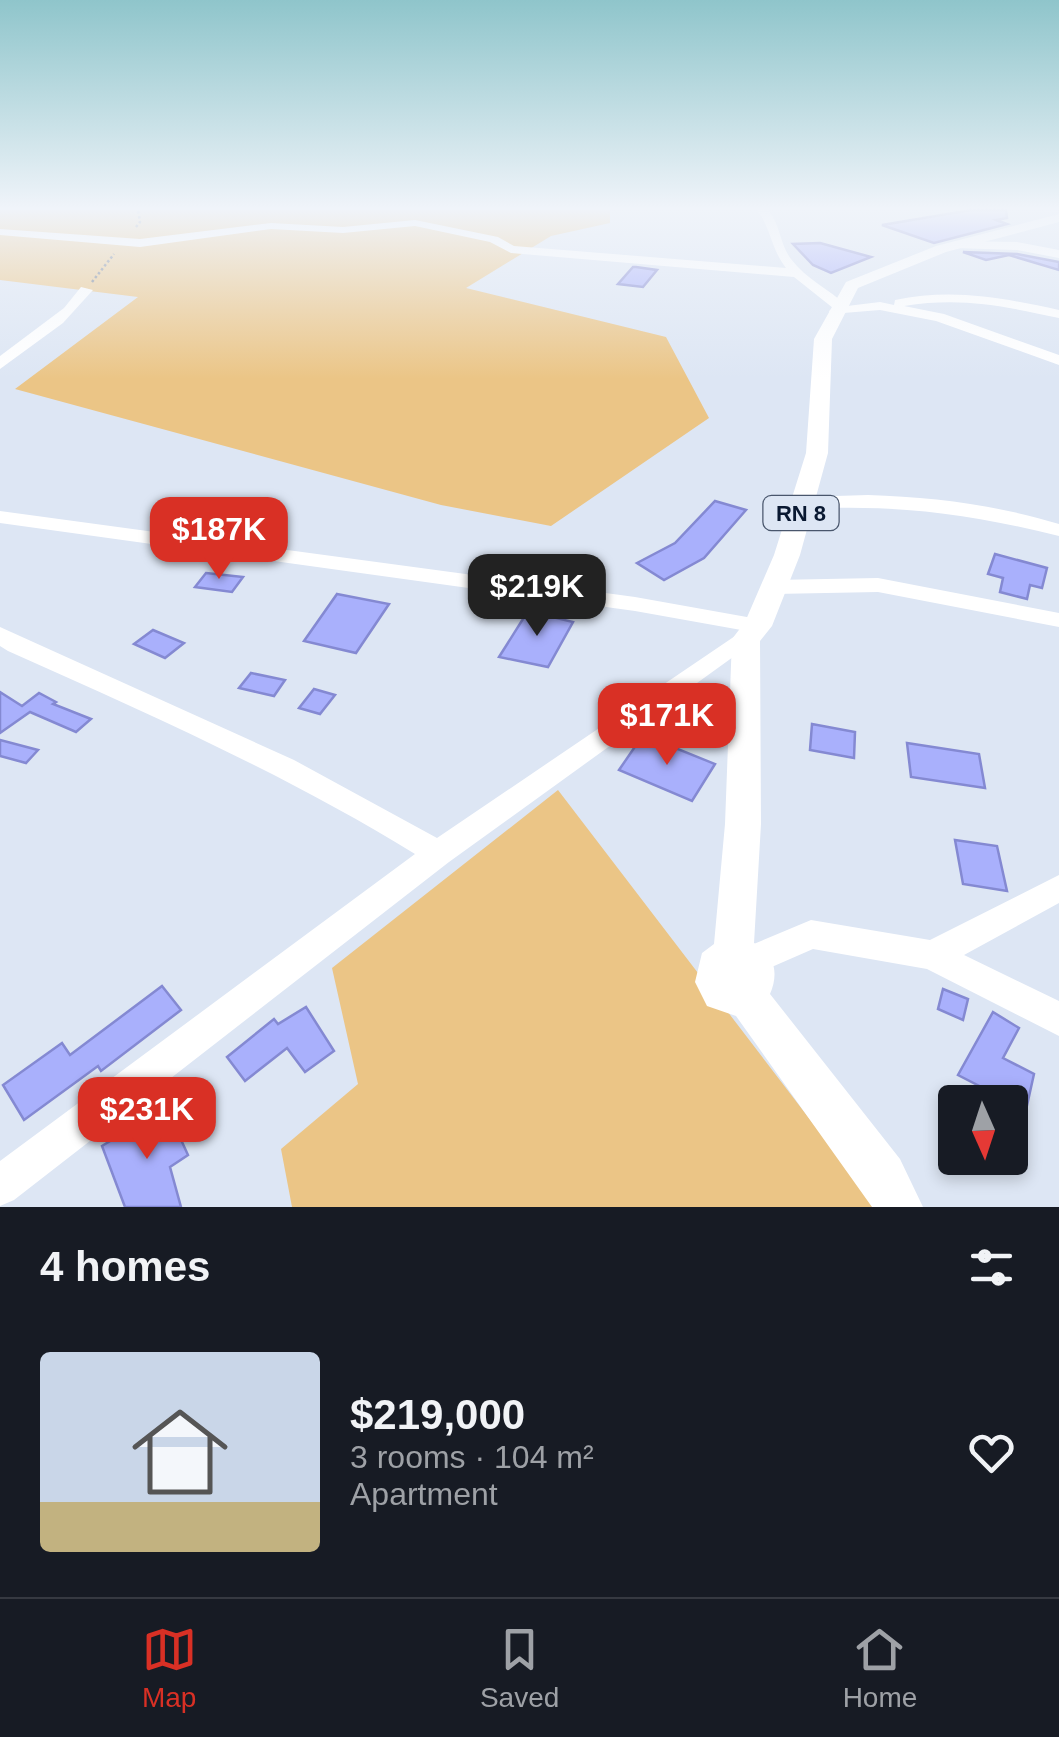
<!DOCTYPE html>
<html lang="en">
<head>
<meta charset="utf-8">
<style>
	:root { --surface:#171b24; --page:#242831; --text:#f1f3f6; --muted:#9ea1a6; --line:#363941; --accent:#d93025 }
	body { margin:0; font-family:Arial,sans-serif; background:var(--page); color:var(--text); height:100vh; display:flex; flex-direction:column; font-size:38px; white-space:nowrap }
	* { box-sizing:border-box; margin:0 }
	p { font-size:32px; color:var(--muted) }
	.icon { flex:none; width:55px; height:55px; fill:none; stroke:currentColor; stroke-width:2; stroke-linecap:round; stroke-linejoin:round }
	.map { position:relative; height:1207px; overflow:hidden }
	.sheet { display:flex; flex-direction:column; background:var(--surface); flex:1 }
	.sheet>* { flex:none }
	.needle { width:65px; rotate:177deg }
	.controls { position:absolute; left:938px; top:1085px; display:grid; gap:20px }
	.controls a { display:grid; place-items:center; width:90px; height:90px; border-radius:10px; background:var(--surface); box-shadow:0 5px 15px #0003; font-size:50px }
	.price { position:absolute; translate:-50% -85px; padding:0 22px; border-radius:20px; background:var(--accent); color:#fff; font-size:32px; line-height:65px; filter:drop-shadow(0 2px 5px #0008) }
	.price::after { content:''; position:absolute; left:50%; top:60px; width:30px; height:22px; margin-left:-15px; background:inherit; clip-path:polygon(0 0,100% 0,50% 100%) }
	.price.current { background:#222; color:#fff }
	ul { padding:0; list-style:none }
	li { display:flex; align-items:center; gap:30px; height:250px; padding:0 40px }
	li+li { border-top:2px solid var(--line) }
	li span { display:grid; place-items:center; flex:none; width:280px; height:200px; border-radius:10px; color:#555 }
	li>.icon { margin-inline-start:auto }
	span .icon { width:120px; height:120px; fill:#fffc; stroke-width:1 }
	li b { font-size:42px }
	h2 { display:flex; justify-content:space-between; align-items:center; height:120px; padding:0 40px; font-size:42px }
	.menu { display:flex; justify-content:space-around; align-items:center; height:140px; border-top:2px solid var(--line); background:var(--surface); font-size:28px; color:var(--muted) }
	.menu a { display:grid; justify-items:center; gap:5px }
	.menu .current { color:var(--accent) }
	.map>svg:first-child { display:block }
	.green { fill:#ebc586 }
	.building { fill:#a9b0fc; stroke:#8489d2; stroke-width:2.5 }
	.lines { fill:none; stroke-linecap:round; stroke-linejoin:round }
	.path { stroke:#6c788c; stroke-width:2.5; stroke-dasharray:2.5 2.5; stroke-linecap:butt }
	.minor { fill:#fff; fill-rule:evenodd }
	.major { fill:#fff; fill-rule:evenodd }
	.labels { text-anchor:middle; stroke-width:10; stroke-linejoin:round; paint-order:stroke }
	.shield { fill:#dde6f4; stroke:#49566c; stroke-width:2.5 }
	.shield-label { font-size:22px; font-weight:bold; fill:#091831 }
</style>
</head>
<body>
<div class="map">
<svg width="1059" height="1207" viewBox="0 0 1059 1207">
	<rect width="100%" height="100%" fill="#dde6f4"/>
	<g class="green">
		<path d="M0,210h610v13l-59,13 -85,52 200,49 43,81 -158,108 -110,-21 -426,-116 123,-92 -138,-17z"/>
		<path d="M558,790l319,417h5h-590l-11,-58 77,-65 -26,-116z"/>
	</g>
	<g class="building">
		<path d="M971,210h35l1,8 -11,2 11,4 -73,19 -52,-18z"/>
		<path d="M820,243l51,14 -40,16 -18,-8 -20,-21z"/>
		<path d="M963,252l54,2 42,8v8l-50,-15 -23,5z"/>
		<path d="M633,267h3l21,3 -14,17 -25,-3z"/>
		<path d="M715,501l31,9 -42,48 -40,22 -27,-17 38,-20z"/>
		<path d="M995,554l52,14 -5,20 -12,-3 -3,14 -27,-7 3,-14 -15,-4z"/>
		<path d="M206,573l37,4 -11,15 -37,-5z"/>
		<path d="M337,594l52,10 -33,49 -52,-12z"/>
		<path d="M528,611l45,11 -25,45 -49,-10z"/>
		<path d="M153,630l31,13 -19,15 -31,-14z"/>
		<path d="M251,673l34,7 -11,16 -35,-8z"/>
		<path d="M314,689l21,6 -15,19 -21,-6z"/>
		<path d="M0,692l22,14 17,-13 17,9 -3,2 38,15 -15,13 -46,-20 -30,21z"/>
		<path d="M812,724l43,8 -1,26 -44,-8z"/>
		<path d="M643,735l72,29 -23,37 -73,-31z"/>
		<path d="M0,740l38,10 -12,13 -26,-7z"/>
		<path d="M907,743l72,11 6,34 -74,-11z"/>
		<path d="M955,840l42,6 10,45 -44,-7z"/>
		<path d="M162,986l19,24 -80,61 -3,-5 -74,54 -21,-35 59,-42 8,12z"/>
		<path d="M943,989l25,10 -5,21 -25,-11z"/>
		<path d="M306,1007l28,44 -29,21 -18,-24 -42,33 -18,-24 47,-38 4,5z"/>
		<path d="M993,1012l26,16 -16,30 31,16 -8,36 -68,-35z"/>
		<path d="M166,1107l22,48 -18,12 11,40h-56l-23,-61z"/>
	</g>
	<g class="lines">
		<g class="path">
			<path d="M136,227l4,-5 -2,-12"/>
			<path d="M92,282l22,-28"/>
		</g>
		<g class="minor">
			<path d="M757,210h11c13,15 11,33 23,49 15,20 38,30 56,47l33,-4 14,3 1,-5c58,-12 108,-2 164,10v8c-56,-12 -97,-21 -155,-12l40,8 115,41v10l-123,-44 -56,-11 -49,4 -2,-3 4,-3 -39,-31 -283,-24 -21,-11 -75,-16 -72,7 -72,-4 -131,18 -140,-12v-6l140,10 131,-16 72,4 72,-7 83,17 16,9 272,22c-15,-19 -15,-40 -29,-58z"/>
			<path d="M958,241l59,1 42,8v8l-42,-8 -63,-2v-6z"/>
			<path d="M81,287l12,3 -30,33 -63,46v-13l64,-48z"/>
			<path d="M868,495c66,2 128,10 191,29v12c-89,-22 -163,-32 -255,-27l-10,-6 10,-6z"/>
			<path d="M0,511l635,86 123,22 12,7 -12,7 -123,-22 -635,-88z"/>
			<path d="M878,578l181,35v14l-181,-35 -104,2 -11,-7 11,-7z"/>
			<path d="M0,627l294,133 143,78 301,-204h16l4,5 -309,223 -435,338 -14,6v-45l415,-307c-130,-80 -268,-141 -407,-203l-8,-5z"/>
			<path d="M1059,875v28l-95,52 95,46v35l-132,-67 -114,-20 -64,28 -12,-4 -5,-11 5,-11 74,-31 119,20z"/>
		</g>
		<path class="major" d="M1059,214v8l-113,30 -88,36 -26,51 -4,114 -28,102 -28,71 -12,15 1,183 -7,119c21,10 25,31 16,51l130,165 23,48h-51l-136,-191 -29,-10 -12,-24 7,-29 12,-9 11,-120 7,-185 13,-17 29,-67 32,-102 8,-114 32,-57 90,-36z"/>
	</g>
	<linearGradient id="sky" x2="0" y2="1"><stop stop-color="#8fc5cb"/><stop offset="0.55" stop-color="#f0f4fa"/><stop offset="1" stop-color="#f0f4fa" stop-opacity="0"/></linearGradient>
	<rect width="1059" height="379" fill="url(#sky)"/>
	<g class="labels">
		<rect class="shield" x="763.5" y="496" width="75" height="34" rx="8"/>
		<g class="shield-label">
			<text x="801" y="521">RN 8</text>
		</g>
	</g>
</svg>
<div class="controls">
<a><svg class="needle" viewBox="-14 -14 28 28"><path d="M0-13l5 13h-10z" fill="#e53935"/><path d="M0 13l5-13h-10z" fill="#9ea1a6"/></svg></a>
</div>
<b class="price" style="left:219px;top:582px">$187K</b>
<b class="price current" style="left:537px;top:639px">$219K</b>
<b class="price" style="left:667px;top:768px">$171K</b>
<b class="price" style="left:147px;top:1162px">$231K</b>
</div>
<section class="sheet">
<h2>4 homes<svg class="icon" aria-label="filters" viewBox="0 0 24 24"><path d="M4 7h16M4 17h16"/><circle cx="9" cy="7" r="2"/><circle cx="15" cy="17" r="2"/></svg></h2>
<ul>
<li><span style="background:linear-gradient(#c9d6e8 75%,#c2b280 0)"><svg class="icon" aria-label="home" viewBox="0 0 24 24"><path d="M3 11l9-7 9 7M6 9v11h12V9"/></svg></span><div><b>$219,000</b><p>3 rooms · 104 m²</p><p>Apartment</p></div><svg class="icon" aria-label="heart" viewBox="0 0 24 24"><path d="M12 20l-8-8c-3-5 5-10 8-4 3-6 11-1 8 4z"/></svg></li>
</ul>
</section>
<nav class="menu">
<a class="current"><svg class="icon" aria-label="map" viewBox="0 0 24 24"><path d="M3 6l6-2 6 2 6-2v14l-6 2-6-2-6 2zM9 4v14M15 6v14"/></svg>Map</a>
<a><svg class="icon" aria-label="saved" viewBox="0 0 24 24"><path d="M7 4h10v16l-5-4-5 4z"/></svg>Saved</a>
<a><svg class="icon" aria-label="home" viewBox="0 0 24 24"><path d="M3 11l9-7 9 7M6 9v11h12V9"/></svg>Home</a>
</nav>
</body>
</html>
